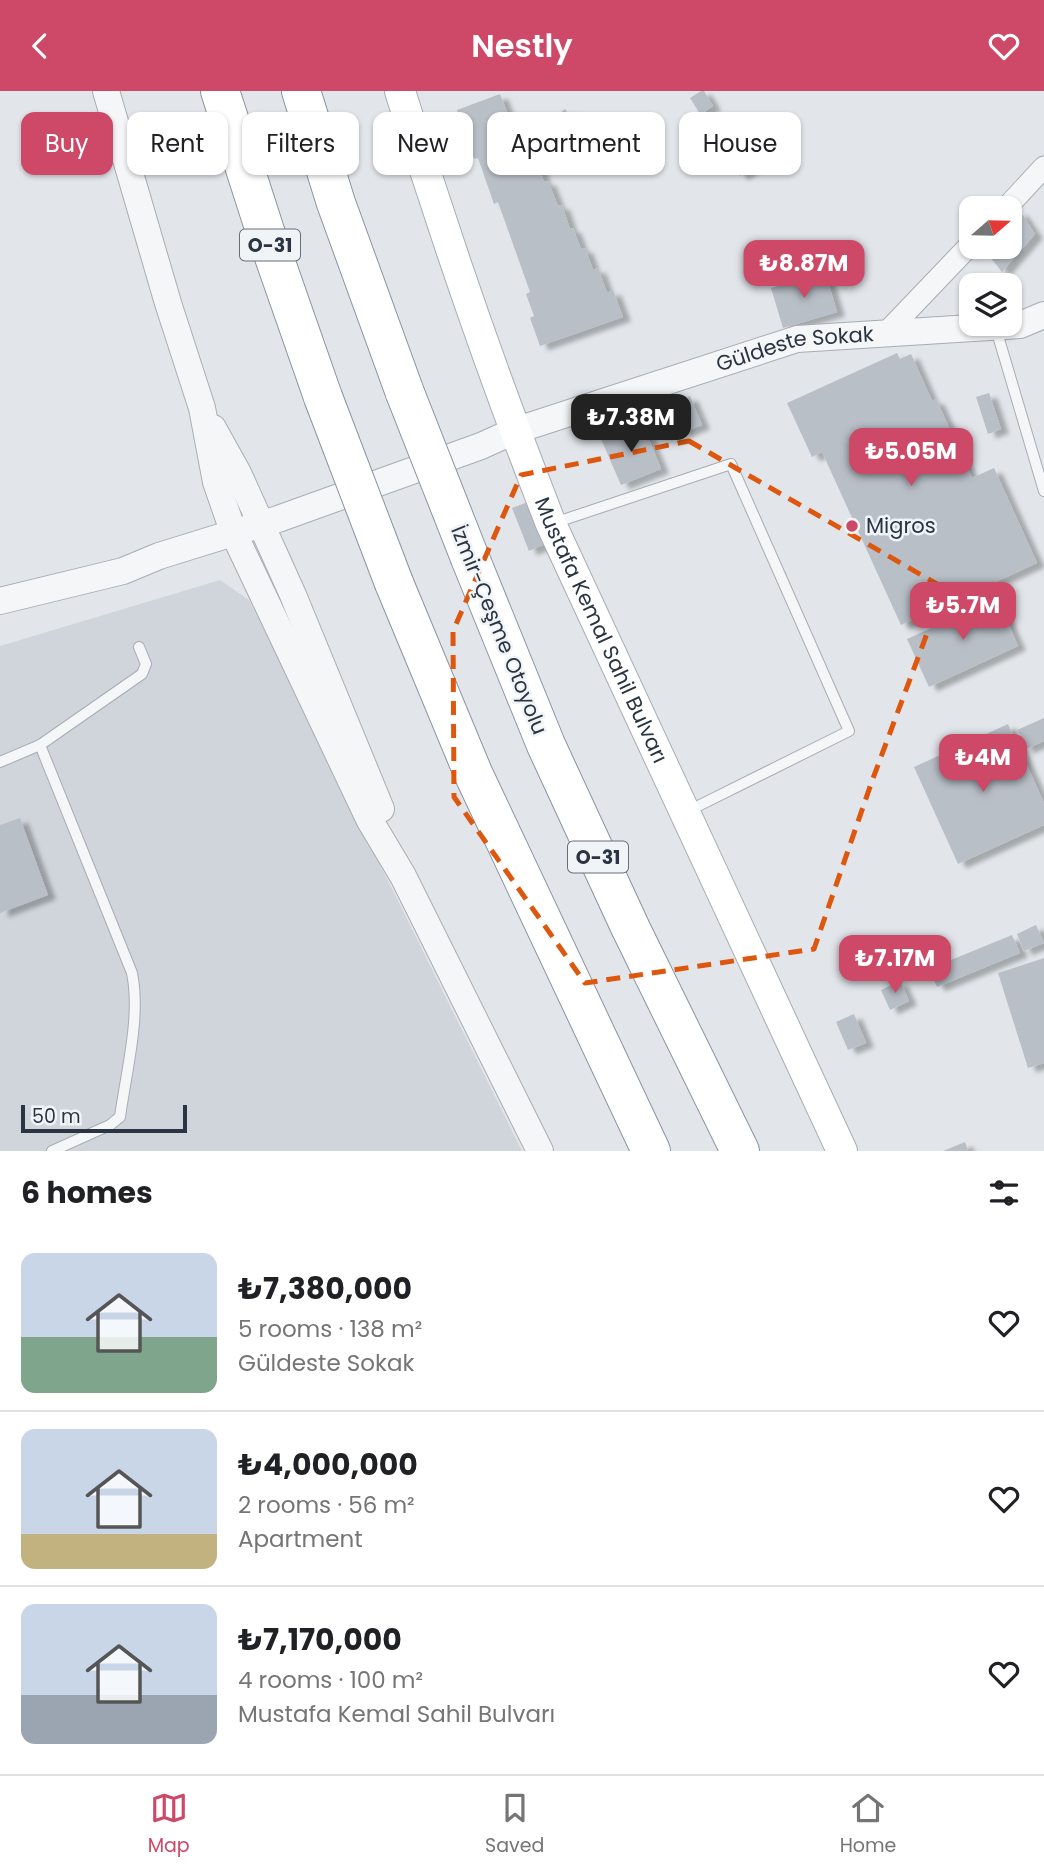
<!DOCTYPE html>
<html lang="en">
<head>
<meta charset="utf-8">
<style>
	:root { --surface:#fff; --page:#f6f6f6; --text:#202124; --muted:#757577; --line:#e0e0e0; --accent:#cd4967 }
	body { margin:0; font-family:Poppins,sans-serif; background:var(--page); color:var(--text); height:100vh; display:flex; flex-direction:column; font-size:26px; white-space:nowrap }
	* { box-sizing:border-box; margin:0 }
	p { font-size:23px; color:var(--muted) }
	.icon { flex:none; width:38px; height:38px; fill:none; stroke:currentColor; stroke-width:2; stroke-linecap:round; stroke-linejoin:round }
	.map { position:relative; height:1060px; overflow:hidden }
	.panel { display:flex; flex-direction:column; background:var(--surface); flex:1 }
	.panel>* { flex:none }
	.hud { position:absolute; left:21px; top:21px; width:1003px; height:63px; display:flex; gap:14px }
	.needle { width:46px; rotate:70deg }
	.controls { position:absolute; left:959px; top:105px; display:grid; gap:14px }
	.controls a { display:grid; place-items:center; width:63px; height:63px; border-radius:14px; background:var(--surface); box-shadow:0 2px 5px #0004; font-size:35px }
	.scale { position:absolute; left:21px; bottom:18px; width:166px; box-sizing:border-box; padding-left:7px; border:4px solid #2a3442; border-top:0; font-size:19px; line-height:24px; white-space:nowrap; color:#2a3442; -webkit-text-stroke:5px #f1f4f7; paint-order:stroke }
	.price { position:absolute; translate:-50% -60px; padding:0 16px; border-radius:14px; background:var(--accent); color:#fff; font-size:23px; line-height:46px; filter:drop-shadow(0 2px 4px #0008) }
	.price::after { content:''; position:absolute; left:50%; top:42px; width:21px; height:16px; margin-left:-10px; background:inherit; clip-path:polygon(0 0,100% 0,50% 100%) }
	.price.current { background:#222; color:#fff }
	ul { padding:0; list-style:none }
	li { display:flex; align-items:center; gap:21px; height:175px; padding:0 21px }
	li+li { border-top:2px solid var(--line) }
	li span { display:grid; place-items:center; flex:none; width:196px; height:140px; border-radius:14px; color:#555 }
	li>.icon { margin-inline-start:auto }
	span .icon { width:84px; height:84px; fill:#fffc; stroke-width:1 }
	li b { font-size:30px }
	h2 { display:flex; justify-content:space-between; align-items:center; height:84px; padding:0 21px; font-size:30px }
	.tag { padding:0 24px; border-radius:14px; background:var(--surface); box-shadow:0 2px 5px #0004; font-size:24px; line-height:63px }
	.tag.current { background:var(--accent); color:#fff }
	header { display:flex; justify-content:space-between; align-items:center; height:91px; padding:0 21px; background:var(--accent); color:#fff; font-size:32px; font-weight:600 }
	.menu { display:flex; justify-content:space-around; align-items:center; height:98px; border-top:2px solid var(--line); background:var(--surface); font-size:19px; color:var(--muted) }
	.menu a { display:grid; justify-items:center; gap:4px }
	.menu .current { color:var(--accent) }
	.map>svg:first-child { display:block }
	.built { fill:#d0d5dc }
	.building { fill:#b9bfc7; filter:url(#shadow) }
	.lines { fill:none; stroke-linecap:round; stroke-linejoin:round }
	.service-casing { stroke:#a7adb4; stroke-width:12 }
	.minor-casing { stroke:#a7adb4; stroke-width:23 }
	.tertiary-casing { stroke:#a7adb4; stroke-width:28 }
	.secondary-casing { stroke:#a7adb4; stroke-width:32 }
	.motorway-casing { stroke:#8994a0; stroke-width:40 }
	.service { stroke:#f4f6f8; stroke-width:10 }
	.minor { stroke:#f4f6f8; stroke-width:21 }
	.tertiary { stroke:#f4f6f8; stroke-width:26 }
	.secondary { stroke:#fff; stroke-width:30 }
	.motorway { stroke:#fff; stroke-width:38 }
	.motorway-bridge-casing { stroke:#8994a0; stroke-width:40; stroke-linecap:butt }
	.motorway-bridge { stroke:#fff; stroke-width:38 }
	.marked { fill:none; stroke:#de570f; stroke-width:5; stroke-dasharray:14 9; stroke-linejoin:round }
	.poi-dot { fill:#cd4967; stroke:#f1f4f7; stroke-width:2.5 }
	.labels { text-anchor:middle; stroke-width:5; stroke-linejoin:round; paint-order:stroke }
	.shield { fill:#f1f4f7; stroke:#666e78; stroke-width:2 }
	.shield-label { font-size:19px; font-weight:bold; fill:#2a3442 }
	.street-label { font-size:21px; fill:#2a3442; stroke:#f1f4f7 }
	.poi-label { font-size:21px; fill:#2a3442; stroke:#f1f4f7; text-anchor:start }
</style>
</head>
<body>
<header><svg class="icon" aria-label="back" viewBox="0 0 24 24"><path d="M15 5l-7 7 7 7"/></svg>Nestly<svg class="icon" aria-label="heart" viewBox="0 0 24 24"><path d="M12 20l-8-8c-3-5 5-10 8-4 3-6 11-1 8 4z"/></svg></header>
<div class="map">
<svg width="1044" height="1060" viewBox="0 0 1044 1060">
	<defs>
		<filter id="shadow"><feDropShadow dx="8" dy="4.5" stdDeviation="2" flood-color="#0004"/></filter>
	</defs>
	<rect width="100%" height="100%" fill="#e2e6ea"/>
	<path class="built" d="M220,489l29,20 273,551h-522v-505z"/>
	<g class="building">
		<path d="M701,0h3l9,15 -13,8 -10,-16z"/>
		<path d="M500,3l10,26 5,-2 8,21 2,-1 9,24 3,-1 7,21 4,-1 10,25 4,-1 8,24 3,-1 8,21 4,-1 8,22 5,-2 9,25 6,-3 10,27 -83,29 -10,-28 4,-2 -8,-22 4,-2 -32,-90 -4,2 -16,-46 -4,1 -17,-49z"/>
		<path d="M565,18l21,26 -17,13 -20,-27z"/>
		<path d="M729,37l12,18 -13,8 -12,-18z"/>
		<path d="M744,59l11,16 -15,10 -10,-17z"/>
		<path d="M1020,120l15,23 -33,38 -20,-25h28v-29z"/>
		<path d="M825,181l12,40 -54,16 -12,-40z"/>
		<path d="M897,262l3,6 11,-5 21,47 4,-2 36,79 22,-10 43,95 -136,62 -79,-173 -10,5 -25,-54z"/>
		<path d="M989,302l12,36 -13,5 -12,-37z"/>
		<path d="M690,305l12,29 -20,8 -11,-29z"/>
		<path d="M642,331l19,47 -40,16 -20,-46z"/>
		<path d="M528,411l17,42 -16,7 -17,-43z"/>
		<path d="M997,507l21,48 -89,41 -22,-48z"/>
		<path d="M1044,627v23l-18,8 -9,-19z"/>
		<path d="M1008,633l36,79v22l-86,39 -44,-97z"/>
		<path d="M20,727l28,77 -48,18v-88z"/>
		<path d="M1036,834l8,18 -20,8 -7,-17z"/>
		<path d="M1012,844l8,18 -83,34 -8,-18z"/>
		<path d="M1044,867v105l-16,5 -30,-95z"/>
		<path d="M900,890l9,20 -19,9 -9,-20z"/>
		<path d="M854,923l12,29 -18,7 -12,-28z"/>
		<path d="M965,1051l3,9h-25z"/>
	</g>
	<g class="lines">
		<g class="service-casing">
			<g id="service">
				<path d="M996,238l48,162"/>
				<path d="M551,433l180,-60 118,267 -161,80"/>
				<path d="M40,654l92,228c9,44 -6,99 -12,144l-10,8 -58,26"/>
				<path d="M0,671l40,-17 102,-71 4,-10 -7,-17"/>
			</g>
		</g>
		<g class="minor-casing">
			<g id="minor">
				<path d="M1006,117l38,-41"/>
				<path d="M886,242l85,-89"/>
			</g>
		</g>
		<g class="tertiary-casing">
			<g id="tertiary">
				<path d="M106,0l62,212 34,105 14,74 18,52 135,285 34,57 137,275"/>
				<path d="M213,337l25,45 55,122 88,214"/>
				<path id="s1" d="M0,510l123,-30 36,-15 119,-37 203,-73 33,-15 283,-92 223,-14 24,-10"/>
			</g>
		</g>
		<g class="secondary-casing">
			<g id="secondary">
				<path id="s2" d="M400,0c45,146 95,290 151,433l291,627"/>
			</g>
		</g>
		<g class="motorway-casing">
			<g id="motorway">
				<path d="M220,0l46,143 57,163"/>
				<path d="M301,0l35,112 69,190"/>
				<path d="M470,467l76,187 85,184 109,222"/>
				<path d="M394,492l79,190 178,378"/>
			</g>
		</g>
		<use href="#service" class="service"/>
		<use href="#minor" class="minor"/>
		<use href="#tertiary" class="tertiary"/>
		<use href="#secondary" class="secondary"/>
		<use href="#motorway" class="motorway"/>
		<g class="motorway-bridge-casing">
			<g id="motorway-bridge">
				<path d="M405,302l65,165"/>
				<path d="M323,306l71,186"/>
			</g>
		</g>
		<use href="#motorway-bridge" class="motorway-bridge"/>
	</g>
	<path class="marked" d="M689,350l255,147 -72,193 -58,168 -229,34 -131,-186 -1,-166 68,-156z"/>
	<circle class="poi-dot" cx="852" cy="435" r="7"/>
	<g class="labels">
		<g class="shield">
			<rect x="240" y="138.5" width="60" height="31" rx="5"/>
			<rect x="568" y="750.5" width="60" height="31" rx="5"/>
		</g>
		<g class="shield-label">
			<text x="270" y="161">O-31</text>
			<text x="598" y="773">O-31</text>
		</g>
		<g class="street-label">
			<text dy="7" stroke="none"><textPath href="#s1" startOffset="836">Güldeste Sokak</textPath></text>
			<text dy="7" stroke="none"><textPath href="#s2" startOffset="576">Mustafa Kemal Sahil Bulvarı</textPath></text>
			<text transform="translate(499 539) rotate(68)" y="7">İzmir-Çeşme Otoyolu</text>
		</g>
		<g class="poi-label">
			<text x="866" y="442">Migros</text>
		</g>
	</g>
</svg>
<div class="controls">
<a><svg class="needle" viewBox="-14 -14 28 28"><path d="M0-13l5 13h-10z" fill="#e53935"/><path d="M0 13l5-13h-10z" fill="#757577"/></svg></a>
<a><svg class="icon" aria-label="layers" viewBox="0 0 24 24"><path d="M12 4l9 5-9 5-9-5zM3 14l9 5 9-5"/></svg></a>
</div>
<div class="scale">50 m</div>
<b class="price" style="left:804px;top:209px">₺8.87M</b>
<b class="price current" style="left:631px;top:363px">₺7.38M</b>
<b class="price" style="left:911px;top:397px">₺5.05M</b>
<b class="price" style="left:963px;top:551px">₺5.7M</b>
<b class="price" style="left:983px;top:703px">₺4M</b>
<b class="price" style="left:895px;top:904px">₺7.17M</b>
<div class="hud">
<a class="tag current">Buy</a>
<a class="tag">Rent</a>
<a class="tag">Filters</a>
<a class="tag">New</a>
<a class="tag">Apartment</a>
<a class="tag">House</a>
</div>
</div>
<section class="panel">
<h2>6 homes<svg class="icon" aria-label="filters" viewBox="0 0 24 24"><path d="M4 7h16M4 17h16"/><circle cx="9" cy="7" r="2"/><circle cx="15" cy="17" r="2"/></svg></h2>
<ul>
<li><span style="background:linear-gradient(#c9d6e8 60%,#7fa58c 0)"><svg class="icon" aria-label="home" viewBox="0 0 24 24"><path d="M3 11l9-7 9 7M6 9v11h12V9"/></svg></span><div><b>₺7,380,000</b><p>5 rooms · 138 m²</p><p>Güldeste Sokak</p></div><svg class="icon" aria-label="heart" viewBox="0 0 24 24"><path d="M12 20l-8-8c-3-5 5-10 8-4 3-6 11-1 8 4z"/></svg></li>
<li><span style="background:linear-gradient(#c9d6e8 75%,#c2b280 0)"><svg class="icon" aria-label="home" viewBox="0 0 24 24"><path d="M3 11l9-7 9 7M6 9v11h12V9"/></svg></span><div><b>₺4,000,000</b><p>2 rooms · 56 m²</p><p>Apartment</p></div><svg class="icon" aria-label="heart" viewBox="0 0 24 24"><path d="M12 20l-8-8c-3-5 5-10 8-4 3-6 11-1 8 4z"/></svg></li>
<li><span style="background:linear-gradient(#c9d6e8 65%,#9aa5b1 0)"><svg class="icon" aria-label="home" viewBox="0 0 24 24"><path d="M3 11l9-7 9 7M6 9v11h12V9"/></svg></span><div><b>₺7,170,000</b><p>4 rooms · 100 m²</p><p>Mustafa Kemal Sahil Bulvarı</p></div><svg class="icon" aria-label="heart" viewBox="0 0 24 24"><path d="M12 20l-8-8c-3-5 5-10 8-4 3-6 11-1 8 4z"/></svg></li>
</ul>
</section>
<nav class="menu">
<a class="current"><svg class="icon" aria-label="map" viewBox="0 0 24 24"><path d="M3 6l6-2 6 2 6-2v14l-6 2-6-2-6 2zM9 4v14M15 6v14"/></svg>Map</a>
<a><svg class="icon" aria-label="saved" viewBox="0 0 24 24"><path d="M7 4h10v16l-5-4-5 4z"/></svg>Saved</a>
<a><svg class="icon" aria-label="home" viewBox="0 0 24 24"><path d="M3 11l9-7 9 7M6 9v11h12V9"/></svg>Home</a>
</nav>
</body>
</html>
